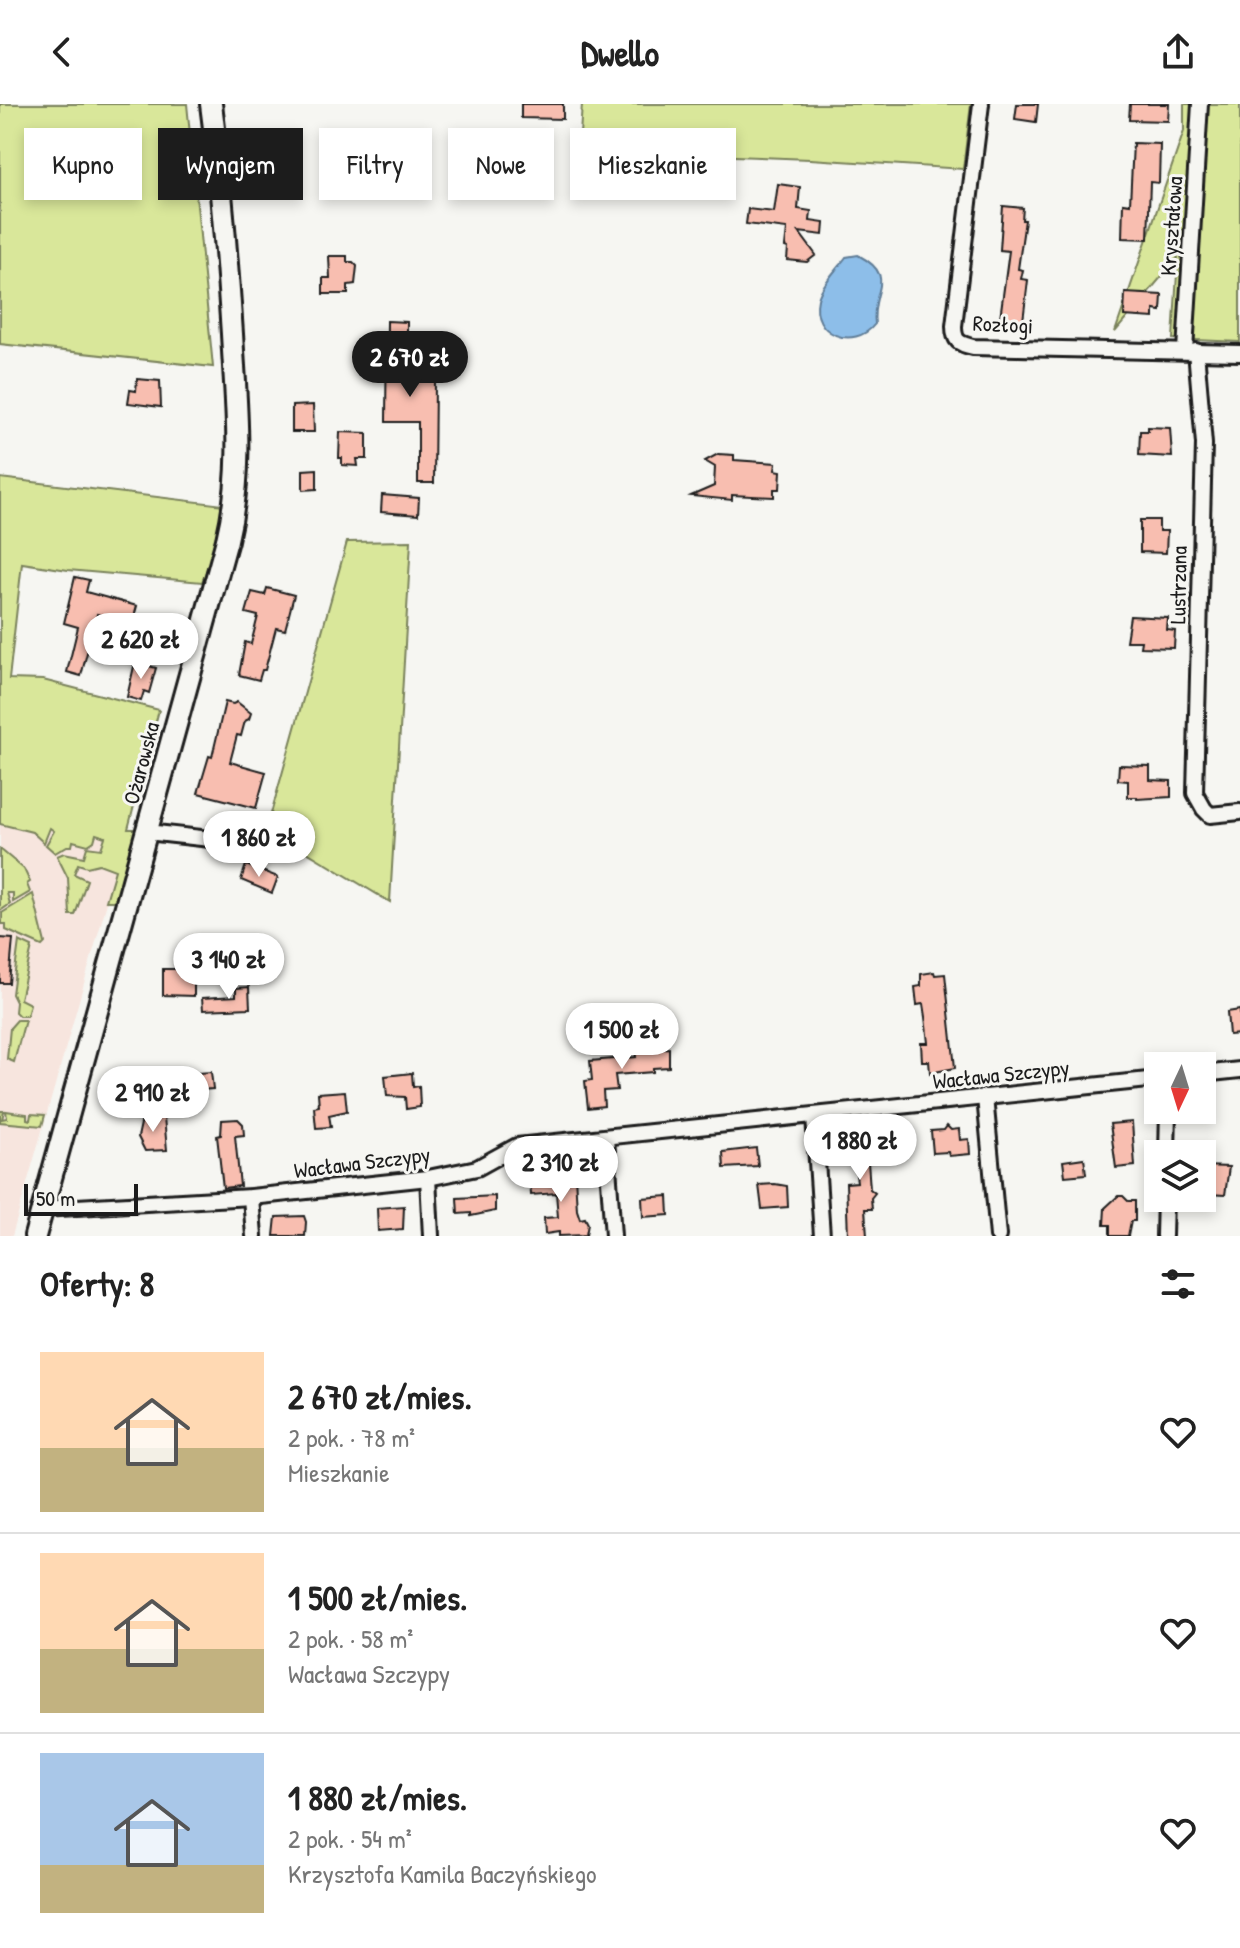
<!DOCTYPE html>
<html lang="pl">
<head>
<meta charset="utf-8">
<style>
	:root { --surface:#fff; --page:#f2f2f2; --text:#222; --muted:#767676; --line:#e0e0e0; --accent:#1c1c1c }
	body { margin:0; font-family:"Patrick Hand",sans-serif; background:var(--page); color:var(--text); height:100vh; display:flex; flex-direction:column; font-size:30px; white-space:nowrap }
	* { box-sizing:border-box; margin:0 }
	p { font-size:26px; color:var(--muted) }
	.icon { flex:none; width:44px; height:44px; fill:none; stroke:currentColor; stroke-width:2; stroke-linecap:round; stroke-linejoin:round }
	.map { position:relative; height:1132px; overflow:hidden }
	.side { display:flex; flex-direction:column; background:var(--surface); flex:1 }
	.side>* { flex:none }
	.hud { position:absolute; left:24px; top:24px; width:800px; height:72px; display:flex; gap:16px }
	.needle { width:52px; rotate:184deg }
	.tools { position:absolute; left:1144px; top:948px; display:grid; gap:16px }
	.tools a { display:grid; place-items:center; width:72px; height:72px; border-radius:0px; background:var(--surface); box-shadow:0 4px 12px #0003; font-size:40px }
	.scale { position:absolute; left:24px; bottom:20px; width:114px; box-sizing:border-box; padding-left:8px; border:4px solid #1c1c1c; border-top:0; font-size:22px; line-height:28px; white-space:nowrap; color:#1c1c1c; -webkit-text-stroke:6px #f6f6f2; paint-order:stroke }
	.price { position:absolute; translate:-50% -68px; padding:0 18px; border-radius:28px; background:#fff; color:#222; font-size:26px; line-height:52px; filter:drop-shadow(0 2px 4px #0008) }
	.price::after { content:''; position:absolute; left:50%; top:48px; width:24px; height:18px; margin-left:-12px; background:inherit; clip-path:polygon(0 0,100% 0,50% 100%) }
	.price.current { background:var(--accent); color:#fff }
	ul { padding:0; list-style:none }
	li { display:flex; align-items:center; gap:24px; height:200px; padding:0 40px }
	li+li { border-top:2px solid var(--line) }
	li span { display:grid; place-items:center; flex:none; width:224px; height:160px; border-radius:0px; color:#555 }
	li>.icon { margin-inline-start:auto }
	span .icon { width:96px; height:96px; fill:#fffc; stroke-width:1 }
	li b { font-size:34px }
	h2 { display:flex; justify-content:space-between; align-items:center; height:96px; padding:0 40px; font-size:34px }
	.tag { padding:0 28px; border-radius:0px; background:var(--surface); box-shadow:0 4px 12px #0003; font-size:28px; line-height:72px }
	.tag.current { background:var(--accent); color:#fff }
	header { display:flex; justify-content:space-between; align-items:center; height:104px; padding:0 40px; background:var(--surface); font-size:36px; font-weight:700 }
	.map>svg:first-child { display:block }
	.built { fill:#f7e5de }
	.green { fill:#d9e79a; stroke:#7a825b; stroke-width:2 }
	.water { fill:#8dbee9; stroke:#607d97; stroke-width:2 }
	.building { fill:#f8beb0; stroke:#1c1c1c; stroke-width:2 }
	.lines { fill:none; stroke-linecap:round; stroke-linejoin:round }
	.street-casing { stroke:#1c1c1c; stroke-width:20 }
	.secondary-casing { stroke:#1c1c1c; stroke-width:26 }
	.street { stroke:#f6f6f2; stroke-width:14 }
	.secondary { stroke:#f6f6f2; stroke-width:20 }
	.labels { text-anchor:middle; stroke-width:6; stroke-linejoin:round; paint-order:stroke }
	.street-label { font-size:22px; fill:#1c1c1c; stroke:#f6f6f2 }
</style>
</head>
<body>
<header><svg class="icon" aria-label="back" viewBox="0 0 24 24"><path d="M15 5l-7 7 7 7"/></svg>Dwello<svg class="icon" aria-label="share" viewBox="0 0 24 24"><path d="M12 15V3M7 8l5-5 5 5M5 13v7h14v-7"/></svg></header>
<div class="map">
<svg width="1240" height="1132" viewBox="0 0 1240 1132">
	<rect width="100%" height="100%" fill="#f6f6f2"/>
	<filter id="ink" filterUnits="userSpaceOnUse"><feTurbulence type="fractalNoise" baseFrequency=".0125" numOctaves="2"/><feDisplacementMap in="SourceGraphic" scale="16" xChannelSelector="R" yChannelSelector="G"/><feConvolveMatrix kernelMatrix="1 2 1 2 8 2 1 2 1" color-interpolation-filters="sRGB"/></filter>
	<g filter="url(#ink)">
		<path class="built" d="M0,715l128,10 -116,407h-12z"/>
		<g class="green">
			<path d="M0,0h187l26,263 -213,-23z"/>
			<path d="M582,0h389l-8,65 -153,-10 -231,-9z"/>
			<path d="M1184,0h56v238l-67,-3 5,-82 -63,75 69,-201z"/>
			<path d="M0,374l224,27 -13,54 -9,23 -134,-12 -46,-7 -13,116 34,1 116,30 -31,119h11l-17,65 -9,7h-7l9,-31 -16,-6 -12,3 -9,-3 -4,10 13,6 -12,35h-5l-2,-37 -11,-22 7,-3 20,4 3,-10 14,2 4,-12 -9,-3 -2,7 -6,4 -15,-4 -1,5h-5l-12,7 -9,-8 8,-14 -4,-3 -6,15 -12,-11 -32,-8z"/>
			<path d="M411,437l-21,361 -123,-74 80,-286z"/>
			<path d="M0,745l24,20 6,13 -3,2 3,8 -17,10v-9h-6l3,11 -10,7z"/>
			<path d="M33,790l12,49 -3,3 -36,-16v-6h-4v-11z"/>
			<path d="M19,837l13,6 -12,52 10,5 -3,12h-8l-4,-4 1,-10 -4,-8z"/>
			<path d="M17,916h8l-11,42 -7,-3 3,-31z"/>
			<path d="M0,1007h4l-2,8 5,-1 -1,-7 21,3v5l3,1 1,-6 14,1 -3,11 -42,-4z"/>
		</g>
		<path class="water" d="M858,151c41,22 12,36 17,69 -21,27 -65,11 -57,-25 4,-15 19,-30 28,-42z"/>
		<g class="building">
			<path d="M521,0h42v15l-42,-1z"/>
			<path d="M1017,0h21l-2,18 -21,-3z"/>
			<path d="M1130,0h39l-1,17 -39,-1z"/>
			<path d="M1133,39l27,1 -1,39 -9,-1 -2,57 -26,-1 1,-35 7,1z"/>
			<path d="M778,80l22,3 -2,22 13,2 -1,10 14,2 -1,12 -24,-3 17,23 -9,7 -20,-2 1,-12 -3,-1 2,-18 -41,-5 2,-15 26,3z"/>
			<path d="M1003,102l20,2 -1,12h3l-7,49 5,1 -2,9 7,1 -5,41 -23,-3 9,-67 -9,-1z"/>
			<path d="M329,152h18v6h6l4,4 -2,18 -7,1v9h-25v-16h7z"/>
			<path d="M1125,189l37,2 -1,16 -7,-1v8l-30,-2z"/>
			<path d="M387,217l20,1v57l28,1 -1,103h-16v-61h-32z"/>
			<path d="M137,275l23,2 1,26 -33,-4 2,-13 6,1z"/>
			<path d="M313,301l1,27h-22v-26z"/>
			<path d="M1148,323l22,1 2,29 -33,-2 1,-24h8z"/>
			<path d="M340,328l27,1v26h-10l1,7 -16,-1v-7h-3z"/>
			<path d="M718,350l16,1v5l42,3 -1,7 6,1 -1,18h-6v8l-42,-2v5l-41,-4 23,-10 1,-19 -10,-6z"/>
			<path d="M317,365v20l-14,1v-20z"/>
			<path d="M382,391l37,3 -1,17 -37,-3z"/>
			<path d="M1140,416h19v11h8l-1,22 -26,-1z"/>
			<path d="M75,473l14,3 -3,12 51,14 -5,18 -35,-10 -16,62 -14,-4 11,-45 -14,-4z"/>
			<path d="M267,484l27,7 -9,35 -9,-2 -11,42h-3l-3,10 -20,-5 6,-33 6,2 7,-28 -12,-3 6,-21 13,3z"/>
			<path d="M1130,512l38,2 -1,12 8,1 -1,17 -34,-1 1,-6h-15z"/>
			<path d="M135,558l21,6 -7,25 -5,-2 -3,10 -14,-4z"/>
			<path d="M225,598l8,2 4,-2 14,11 -2,6 -4,2 -4,15 -4,-1 -7,27 36,10 -10,36 -58,-15 11,-37 3,1z"/>
			<path d="M1119,661l31,1v14l21,1v16l-34,2v-2h-9v-16l-10,-1z"/>
			<path d="M246,761l32,12 -6,16 -31,-13z"/>
			<path d="M0,834l13,1 -4,44h-9z"/>
			<path d="M163,865h24v8l7,1v18l-31,-1z"/>
			<path d="M934,868l1,3 10,-1 10,94 -25,5 -1,-12h-7l-1,-18h7l-3,-26 -2,-13 -6,1 -2,-18 6,-1v-12z"/>
			<path d="M249,883l1,21 -47,2 -1,-12 34,-2v-8z"/>
			<path d="M1240,906v24l-11,1 -2,-23z"/>
			<path d="M659,939v6l10,-1v19l-16,1v4l-38,3 2,15 -14,1 1,15 -16,2 -3,-27 7,-1 -2,-19 46,-4 -1,-6h7v-6z"/>
			<path d="M211,968l2,17 -26,2 -2,-17z"/>
			<path d="M412,969l1,14 6,-1 1,21 -14,2 -1,-12 -18,-1 -2,-20z"/>
			<path d="M345,987l2,20 -18,4 2,12 -15,1 -2,-21 5,-1 -1,-13z"/>
			<path d="M164,1013l3,33 -22,1 -7,-14 4,-18z"/>
			<path d="M238,1015l5,5 1,11 -9,1 5,50 -17,2 -6,-52 4,-1 1,-15z"/>
			<path d="M1132,1018l3,44 -19,2 -6,-44z"/>
			<path d="M947,1022l4,4 8,-1 1,11 9,-1 1,15 -21,2 -1,-4 -15,1 -2,-22 13,-1z"/>
			<path d="M879,1034l1,7 4,3 -3,9 -9,1 1,3 -5,1 2,27 5,4 -4,5 1,11h-7l2,27h-19l-2,-53 11,-1 -3,-23 -14,1 -1,-17z"/>
			<path d="M756,1044l2,18 -34,2 -1,-16z"/>
			<path d="M1084,1054l2,16 -21,2 -2,-15z"/>
			<path d="M1202,1062l27,1 -4,28 -17,-1v-12z"/>
			<path d="M567,1068v4l8,-1 2,35 3,9 5,-1 3,6 -2,11 -27,1v-4l-14,2 -1,-16 14,-1 -2,-24 -25,2 -1,-18z"/>
			<path d="M775,1080l12,2 1,21 -26,2 -3,-24z"/>
			<path d="M495,1092v15l-24,5v-3l-13,1 -1,-16z"/>
			<path d="M668,1092l1,19 -26,2 -1,-19z"/>
			<path d="M1118,1092h5l5,5h7v20h-4l-3,15h-18v-11h-6l1,-17z"/>
			<path d="M404,1102l-1,23 -25,2 -1,-23z"/>
			<path d="M304,1112l2,6 -1,14h-31l2,-19z"/>
		</g>
		<g class="lines">
			<g class="street-casing">
				<g id="street">
					<path d="M981,0l-27,222c0,15 5,18 19,21l267,6"/>
					<path d="M1185,247l15,-247"/>
					<path d="M1196,247l8,93 -9,349 9,16 6,6 30,-3"/>
					<path d="M147,728l118,13"/>
					<path d="M1202,970l38,-4"/>
					<path d="M985,993l13,139"/>
					<path d="M814,1012l8,120"/>
					<path d="M606,1034l7,98"/>
					<path d="M1167,1050l1,-44"/>
					<path d="M428,1074l3,58"/>
					<path d="M251,1093l3,39"/>
					<path d="M42,1105l209,-12 177,-19 49,-10 40,-22 641,-67"/>
					<path d="M1164,1132l1,-38"/>
				</g>
			</g>
			<g class="secondary-casing">
				<path id="secondary" d="M35,1132l192,-696c17,-70 9,-134 5,-206 -5,-77 -11,-153 -21,-230"/>
			</g>
			<use href="#street" class="street"/>
			<use href="#secondary" class="secondary"/>
		</g>
	</g>
	<g class="labels">
		<g class="street-label">
			<text transform="translate(1171 122) rotate(-86)" y="8">Kryształowa</text>
			<text transform="translate(1003 220) rotate(3)" y="8">Rozłogi</text>
			<text transform="translate(1178 481) rotate(-89)" y="8">Lustrzana</text>
			<text transform="translate(141 659) rotate(-75)" y="8">Ożarowska</text>
			<text transform="translate(1001 970) rotate(-6)" y="8">Wacława Szczypy</text>
			<text transform="translate(362 1058) rotate(-7)" y="8">Wacława Szczypy</text>
		</g>
	</g>
</svg>
<div class="tools">
<a><svg class="needle" viewBox="-14 -14 28 28"><path d="M0-13l5 13h-10z" fill="#e53935"/><path d="M0 13l5-13h-10z" fill="#767676"/></svg></a>
<a><svg class="icon" aria-label="layers" viewBox="0 0 24 24"><path d="M12 4l9 5-9 5-9-5zM3 14l9 5 9-5"/></svg></a>
</div>
<div class="scale">50 m</div>
<b class="price current" style="left:410px;top:295px">2 670 zł</b>
<b class="price" style="left:141px;top:577px">2 620 zł</b>
<b class="price" style="left:259px;top:775px">1 860 zł</b>
<b class="price" style="left:229px;top:897px">3 140 zł</b>
<b class="price" style="left:622px;top:967px">1 500 zł</b>
<b class="price" style="left:153px;top:1030px">2 910 zł</b>
<b class="price" style="left:860px;top:1078px">1 880 zł</b>
<b class="price" style="left:561px;top:1100px">2 310 zł</b>
<div class="hud">
<a class="tag">Kupno</a>
<a class="tag current">Wynajem</a>
<a class="tag">Filtry</a>
<a class="tag">Nowe</a>
<a class="tag">Mieszkanie</a>
</div>
</div>
<section class="side">
<h2>Oferty: 8<svg class="icon" aria-label="filters" viewBox="0 0 24 24"><path d="M4 7h16M4 17h16"/><circle cx="9" cy="7" r="2"/><circle cx="15" cy="17" r="2"/></svg></h2>
<ul>
<li><span style="background:linear-gradient(#ffd9b3 60%,#c2b280 0)"><svg class="icon" aria-label="home" viewBox="0 0 24 24"><path d="M3 11l9-7 9 7M6 9v11h12V9"/></svg></span><div><b>2 670 zł/mies.</b><p>2 pok. · 78 m²</p><p>Mieszkanie</p></div><svg class="icon" aria-label="heart" viewBox="0 0 24 24"><path d="M12 20l-8-8c-3-5 5-10 8-4 3-6 11-1 8 4z"/></svg></li>
<li><span style="background:linear-gradient(#ffd9b3 60%,#c2b280 0)"><svg class="icon" aria-label="home" viewBox="0 0 24 24"><path d="M3 11l9-7 9 7M6 9v11h12V9"/></svg></span><div><b>1 500 zł/mies.</b><p>2 pok. · 58 m²</p><p>Wacława Szczypy</p></div><svg class="icon" aria-label="heart" viewBox="0 0 24 24"><path d="M12 20l-8-8c-3-5 5-10 8-4 3-6 11-1 8 4z"/></svg></li>
<li><span style="background:linear-gradient(#a9c7e8 70%,#c2b280 0)"><svg class="icon" aria-label="home" viewBox="0 0 24 24"><path d="M3 11l9-7 9 7M6 9v11h12V9"/></svg></span><div><b>1 880 zł/mies.</b><p>2 pok. · 54 m²</p><p>Krzysztofa Kamila Baczyńskiego</p></div><svg class="icon" aria-label="heart" viewBox="0 0 24 24"><path d="M12 20l-8-8c-3-5 5-10 8-4 3-6 11-1 8 4z"/></svg></li>
</ul>
</section>
</body>
</html>
